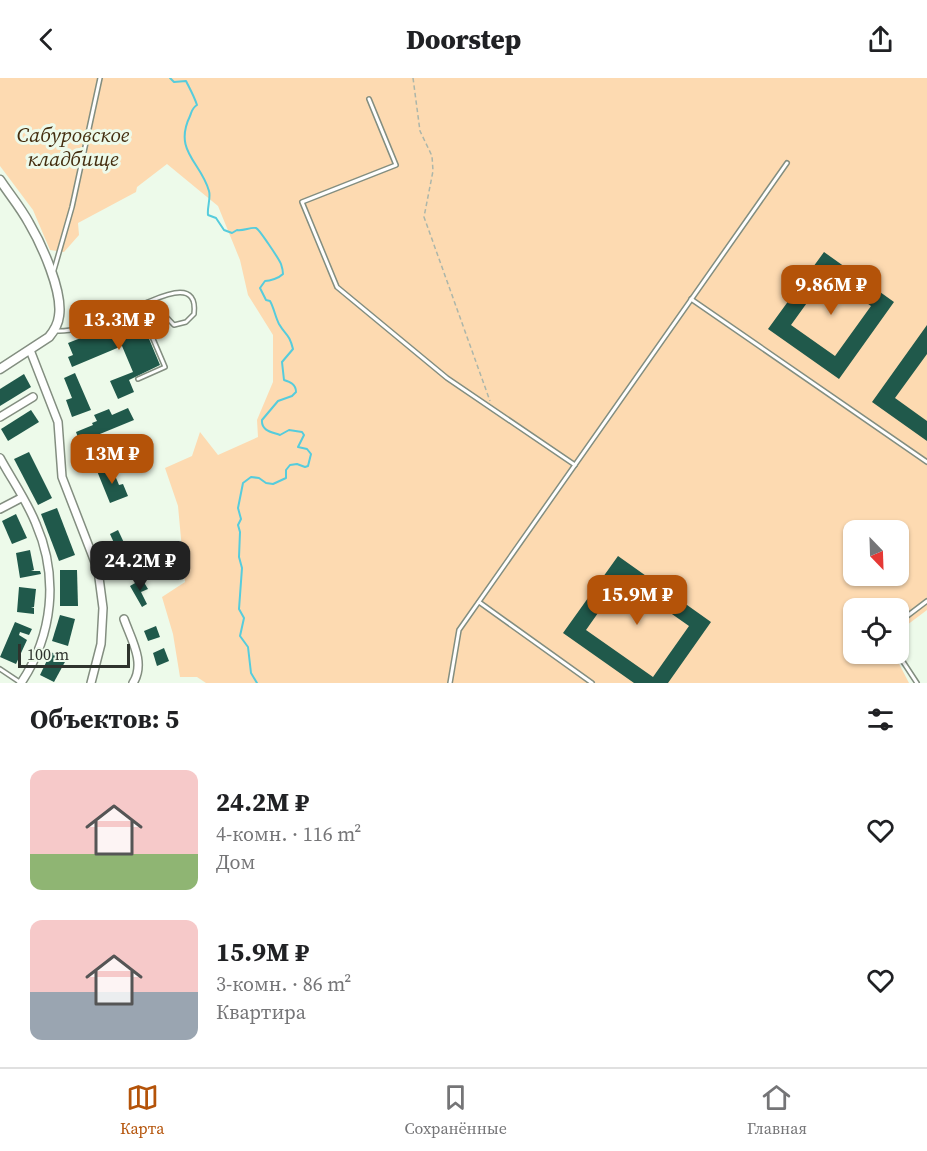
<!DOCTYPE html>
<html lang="ru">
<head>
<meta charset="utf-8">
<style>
	:root { --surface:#fff; --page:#f6f6f6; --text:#202124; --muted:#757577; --line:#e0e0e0; --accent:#b45309 }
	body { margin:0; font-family:"Source Serif 4",serif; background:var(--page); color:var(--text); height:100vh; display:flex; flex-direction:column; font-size:22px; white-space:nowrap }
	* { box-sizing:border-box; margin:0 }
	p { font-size:20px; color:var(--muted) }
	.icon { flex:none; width:33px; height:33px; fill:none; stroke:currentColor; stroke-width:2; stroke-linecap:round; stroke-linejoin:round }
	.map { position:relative; height:605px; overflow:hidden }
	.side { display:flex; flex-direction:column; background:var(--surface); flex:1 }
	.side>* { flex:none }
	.needle { width:39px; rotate:157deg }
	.fabs { position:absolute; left:843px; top:442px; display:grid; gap:12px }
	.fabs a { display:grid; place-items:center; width:66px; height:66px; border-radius:12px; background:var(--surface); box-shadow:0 2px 4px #0004; font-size:30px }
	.scale { position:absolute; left:18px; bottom:15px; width:112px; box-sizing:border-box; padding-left:6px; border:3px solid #2e332d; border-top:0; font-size:16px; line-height:21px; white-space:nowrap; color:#2e332d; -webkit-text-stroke:4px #edfaea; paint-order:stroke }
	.price { position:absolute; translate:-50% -51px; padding:0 14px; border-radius:12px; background:var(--accent); color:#fff; font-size:20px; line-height:39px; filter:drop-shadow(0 2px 3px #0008) }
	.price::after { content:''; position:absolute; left:50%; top:36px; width:18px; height:14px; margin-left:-9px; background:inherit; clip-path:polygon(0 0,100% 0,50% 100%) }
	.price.selected { background:#222; color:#fff }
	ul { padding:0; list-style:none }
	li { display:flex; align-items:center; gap:18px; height:150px; padding:0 30px }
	li span { display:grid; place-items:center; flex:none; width:168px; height:120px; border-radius:12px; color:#555 }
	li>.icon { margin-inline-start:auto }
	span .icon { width:72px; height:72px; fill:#fffc; stroke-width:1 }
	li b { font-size:26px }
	h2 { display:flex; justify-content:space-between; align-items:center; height:72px; padding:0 30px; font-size:26px }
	header { display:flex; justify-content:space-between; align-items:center; height:78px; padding:0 30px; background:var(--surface); font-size:27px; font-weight:800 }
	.tab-bar { display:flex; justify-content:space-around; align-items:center; height:84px; border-top:2px solid var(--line); background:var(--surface); font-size:16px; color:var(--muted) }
	.tab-bar a { display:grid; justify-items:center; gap:3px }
	.tab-bar .selected { color:var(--accent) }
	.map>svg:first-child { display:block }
	.green { fill:#fddab1; fill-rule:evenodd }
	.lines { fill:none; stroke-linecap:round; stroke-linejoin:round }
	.stream { stroke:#56ccdc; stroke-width:2 }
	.building { fill:#20594b; fill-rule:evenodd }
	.service-casing { stroke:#838e80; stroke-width:6 }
	.minor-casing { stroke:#838e80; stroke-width:10 }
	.tertiary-casing { stroke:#838e80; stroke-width:11 }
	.path { stroke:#acb6aa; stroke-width:1.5; stroke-dasharray:4.5 3; stroke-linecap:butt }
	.service { stroke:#fff; stroke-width:3 }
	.minor { stroke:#fff; stroke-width:7 }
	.tertiary { stroke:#fff; stroke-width:8 }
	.labels { text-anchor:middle; stroke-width:6; stroke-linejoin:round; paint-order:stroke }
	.park-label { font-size:21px; font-style:italic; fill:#442d0f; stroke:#edfaea }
</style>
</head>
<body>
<header><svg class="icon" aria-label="back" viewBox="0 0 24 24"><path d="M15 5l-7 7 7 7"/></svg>Doorstep<svg class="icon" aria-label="share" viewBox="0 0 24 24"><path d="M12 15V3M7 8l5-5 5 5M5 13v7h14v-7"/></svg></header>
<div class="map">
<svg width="927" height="605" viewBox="0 0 927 605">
	<rect width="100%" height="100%" fill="#edfaea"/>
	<path class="green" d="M0,0h927v532l-28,21 -1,-22h-44v45h40l15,29h-703l-9,-6h-17l-7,-43 -11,-37 23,-15 -7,-76 -13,-38 27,-12 8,-24 18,23 40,-18 -1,-17 16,-38v-47l-25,-40 -8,-35 -22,-54 -51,-42 -30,23 -1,5 -58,31 1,12 -15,17 -14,-2 -17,-40 -33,-44zM854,453h44v45h-44z"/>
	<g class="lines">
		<path class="stream" d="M170,0l4,4 12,-1c4,8 8,15 11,24 -5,3 -5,6 -7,11 -17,35 11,46 19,75 2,7 -2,16 -1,24l8,3 8,12 8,3 5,-3c7,1 13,-3 19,-2 3,1 23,31 25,36 1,3 2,7 2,10 -4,4 -13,7 -18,7l-5,7 6,12 4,1c4,7 5,15 9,23 7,12 10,9 14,25l-11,13 2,18c6,2 12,4 12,12l-4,4 -14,5 -16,19c-1,11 10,12 18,15l9,-5 13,2 2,3 -6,12 9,2 4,5 -3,12 -3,1 -8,-3 -7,1 -4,5v8l-13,6 -7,-1 -7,-5 -8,-1 -8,6 -5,25 3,11 -3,6 2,7 -1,25 3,11 -3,41 5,9 -4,18 8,11 3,26 6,10"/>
	</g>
	<g class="building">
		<path d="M824,174l70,50 -55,77 -71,-50zM827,197l44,31 -36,50 -44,-31z"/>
		<path d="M139,237l21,50 -31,15 5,12 -16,7 -8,-18 23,-9 -11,-26 -50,21 -4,-10 5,-2 -5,-12z"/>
		<path d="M927,247v29l-32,44 32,23v20l-55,-39z"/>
		<path d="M75,295l16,37 -19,7 -6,-17 6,-2 -8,-20z"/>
		<path d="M24,296l7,13 -31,19v-17z"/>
		<path d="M128,330l6,12 -39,16 8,20 -12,5 -8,-20 -3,2 -4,-11 17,-7 -1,-2 5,-2 -3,-6 15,-6 3,6z"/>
		<path d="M31,332l8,12 -31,19 -7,-12z"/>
		<path d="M29,374l23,46 -14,7 -24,-46z"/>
		<path d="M111,388l8,19 4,-1 5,12 -18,7 -13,-32z"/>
		<path d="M57,430l18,47 -16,6 -18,-47z"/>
		<path d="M16,436l11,24 -15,6 -10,-23z"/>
		<path d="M118,452l8,17 -8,5 -8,-18z"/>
		<path d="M139,468l6,11 -7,4 -7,-11z"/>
		<path d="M30,472l4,20 -3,1h9l1,3 -21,4 -4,-25z"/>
		<path d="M618,478l93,66 -43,61h-34l-71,-50zM622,501l67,47 -36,51 -67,-47z"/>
		<path d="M60,492h17l1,36h-18z"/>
		<path d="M142,501l6,10 -7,3 6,12 -5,3 -12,-21z"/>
		<path d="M19,509l17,2 -2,18h-3l3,1v6l-17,-2z"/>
		<path d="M60,537l15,4 -7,27 -16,-5z"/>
		<path d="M15,544l17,7 -3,6 -9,-3 -1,3 8,5 -11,24 -16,-7z"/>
		<path d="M156,548l4,11 -12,4 -4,-10z"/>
		<path d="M164,570l5,13 -12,5 -4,-13z"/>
		<path d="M51,574l15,8 -12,22 -14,-7z"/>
	</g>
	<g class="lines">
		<g class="service-casing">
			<g id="service">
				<path d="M369,21l27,66 -94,37 35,85 110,91 128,87"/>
				<path d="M54,192l18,-63 28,-129"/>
				<path d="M691,221l236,163"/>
				<path d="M139,228l9,-4 7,3 19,20 12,-3 8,-8c4,-34 -29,-19 -46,-12"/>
				<path d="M56,253c28,2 55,-21 83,-25l26,61 -27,12"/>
				<path d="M479,524l113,81"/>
				<path d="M898,545l29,-22"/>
				<path d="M898,576l19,29"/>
				<path d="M0,591l21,14"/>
				<path d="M450,605l9,-53 328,-467"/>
			</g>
		</g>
		<g class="minor-casing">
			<g id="minor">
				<path d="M30,272l28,72 4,55 36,93 5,38 -2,36 -10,39"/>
				<path d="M0,339l33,-20"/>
				<path d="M0,380c12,22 27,43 36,66 23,53 17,111 -15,159"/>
				<path d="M0,431l21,-11"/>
				<path d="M124,541c7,20 22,44 9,64"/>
			</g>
		</g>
		<g class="tertiary-casing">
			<path id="tertiary" d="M0,102c10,15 21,28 29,43 13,22 34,69 30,93 -1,9 -5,15 -10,21l-49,32"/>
		</g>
		<path class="path" d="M413,0l7,53 12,25 1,15 -9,46 66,184"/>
		<use href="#service" class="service"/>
		<use href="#minor" class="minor"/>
		<use href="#tertiary" class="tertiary"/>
	</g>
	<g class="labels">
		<g class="park-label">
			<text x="73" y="64">Сабуровское<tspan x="73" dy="24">кладбище</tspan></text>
		</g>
	</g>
</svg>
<div class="fabs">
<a><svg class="needle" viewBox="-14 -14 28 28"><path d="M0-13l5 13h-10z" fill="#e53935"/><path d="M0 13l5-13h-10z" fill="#757577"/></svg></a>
<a><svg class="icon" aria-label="locate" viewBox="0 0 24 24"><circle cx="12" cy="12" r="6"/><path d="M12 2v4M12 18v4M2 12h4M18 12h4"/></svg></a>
</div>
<div class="scale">100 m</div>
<b class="price" style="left:831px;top:238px">9.86M ₽</b>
<b class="price" style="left:119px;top:273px">13.3M ₽</b>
<b class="price" style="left:112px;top:407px">13M ₽</b>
<b class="price selected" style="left:140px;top:514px">24.2M ₽</b>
<b class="price" style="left:637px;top:548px">15.9M ₽</b>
</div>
<section class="side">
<h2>Объектов: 5<svg class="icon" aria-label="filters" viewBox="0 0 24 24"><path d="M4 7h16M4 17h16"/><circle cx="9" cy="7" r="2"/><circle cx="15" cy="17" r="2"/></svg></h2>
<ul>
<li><span style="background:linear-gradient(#f6c9c9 70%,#8fb573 0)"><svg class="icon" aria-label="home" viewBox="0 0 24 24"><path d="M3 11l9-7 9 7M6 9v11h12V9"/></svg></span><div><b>24.2M ₽</b><p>4-комн. · 116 m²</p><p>Дом</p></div><svg class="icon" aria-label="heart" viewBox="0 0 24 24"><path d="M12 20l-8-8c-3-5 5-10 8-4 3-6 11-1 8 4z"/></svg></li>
<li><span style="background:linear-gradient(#f6c9c9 60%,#9aa5b1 0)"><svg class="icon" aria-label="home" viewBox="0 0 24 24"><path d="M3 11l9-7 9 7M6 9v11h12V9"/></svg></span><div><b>15.9M ₽</b><p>3-комн. · 86 m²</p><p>Квартира</p></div><svg class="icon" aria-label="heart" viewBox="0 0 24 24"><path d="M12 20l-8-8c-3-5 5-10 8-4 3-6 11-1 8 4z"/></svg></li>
</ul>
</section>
<nav class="tab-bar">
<a class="selected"><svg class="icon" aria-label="map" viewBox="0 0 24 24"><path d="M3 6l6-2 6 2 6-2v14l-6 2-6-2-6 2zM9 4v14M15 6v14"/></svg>Карта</a>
<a><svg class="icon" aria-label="saved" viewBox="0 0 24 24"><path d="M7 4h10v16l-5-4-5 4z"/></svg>Сохранённые</a>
<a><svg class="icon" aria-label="home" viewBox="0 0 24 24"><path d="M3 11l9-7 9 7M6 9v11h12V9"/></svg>Главная</a>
</nav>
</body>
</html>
